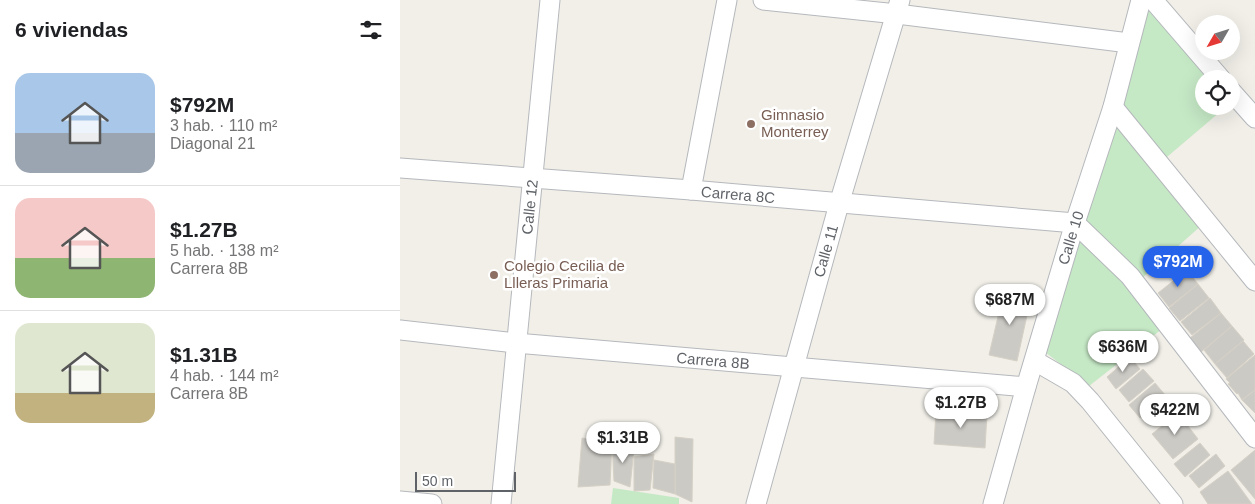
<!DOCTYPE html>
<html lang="es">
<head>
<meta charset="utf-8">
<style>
	:root { --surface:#fff; --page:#f2f2f2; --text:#202124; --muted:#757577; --line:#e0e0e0; --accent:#2563eb }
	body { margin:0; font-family:Helvetica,sans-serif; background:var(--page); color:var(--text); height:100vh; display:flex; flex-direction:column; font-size:19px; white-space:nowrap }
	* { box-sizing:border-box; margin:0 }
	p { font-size:16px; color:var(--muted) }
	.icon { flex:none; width:28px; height:28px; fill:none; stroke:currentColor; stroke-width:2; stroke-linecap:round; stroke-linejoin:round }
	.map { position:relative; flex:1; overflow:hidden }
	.panel { display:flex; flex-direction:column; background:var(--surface); width:400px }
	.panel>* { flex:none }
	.needle { width:32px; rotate:231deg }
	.buttons { position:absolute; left:795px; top:15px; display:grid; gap:10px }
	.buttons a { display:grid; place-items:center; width:45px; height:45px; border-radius:50%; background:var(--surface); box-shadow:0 5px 20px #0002; font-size:25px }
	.scale { position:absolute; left:15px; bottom:12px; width:101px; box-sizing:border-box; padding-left:5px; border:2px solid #5f6368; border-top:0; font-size:14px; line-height:18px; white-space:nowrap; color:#5f6368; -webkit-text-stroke:4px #fff; paint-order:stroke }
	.price { position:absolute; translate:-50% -42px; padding:0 11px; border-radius:18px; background:#fff; color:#222; font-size:16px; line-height:32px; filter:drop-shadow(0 1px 2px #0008) }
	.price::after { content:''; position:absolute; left:50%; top:30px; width:15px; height:11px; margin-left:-8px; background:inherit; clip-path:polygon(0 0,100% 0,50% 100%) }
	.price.current { background:var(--accent); color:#fff }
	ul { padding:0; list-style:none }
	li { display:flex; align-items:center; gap:15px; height:125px; padding:0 15px }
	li+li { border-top:1px solid var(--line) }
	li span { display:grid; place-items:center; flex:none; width:140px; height:100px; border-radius:15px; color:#555 }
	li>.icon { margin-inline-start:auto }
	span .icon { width:60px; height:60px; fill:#fffc; stroke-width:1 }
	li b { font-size:21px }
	h2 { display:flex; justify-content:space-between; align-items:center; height:60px; padding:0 15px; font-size:21px }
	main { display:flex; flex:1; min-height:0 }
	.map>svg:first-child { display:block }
	.green { fill:#c5e8c5 }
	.building { fill:#cccac5; stroke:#d6d1c6 }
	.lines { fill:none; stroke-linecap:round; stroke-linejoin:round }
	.minor-casing { stroke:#b5b8bc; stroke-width:21 }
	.minor { stroke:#fff; stroke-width:19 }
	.education-dot { fill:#8d6e63; stroke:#fff; stroke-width:2 }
	.labels { text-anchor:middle; stroke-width:5; stroke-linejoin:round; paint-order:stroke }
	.education-label { font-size:15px; fill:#785e54; stroke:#fff; text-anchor:start }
	.street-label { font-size:15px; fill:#5f6368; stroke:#fff }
</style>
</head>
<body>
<main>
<section class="panel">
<h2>6 viviendas<svg class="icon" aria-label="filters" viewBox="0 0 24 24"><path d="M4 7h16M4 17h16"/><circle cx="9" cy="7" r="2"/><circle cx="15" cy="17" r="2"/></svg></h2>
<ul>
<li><span style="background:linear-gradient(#a9c7e8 60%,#9aa5b1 0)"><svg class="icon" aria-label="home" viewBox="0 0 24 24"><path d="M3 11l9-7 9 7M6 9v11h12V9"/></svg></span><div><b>$792M</b><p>3 hab. · 110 m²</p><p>Diagonal 21</p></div></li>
<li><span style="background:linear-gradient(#f6c9c9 60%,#8fb573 0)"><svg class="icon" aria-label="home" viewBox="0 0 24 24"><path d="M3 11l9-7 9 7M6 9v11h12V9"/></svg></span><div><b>$1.27B</b><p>5 hab. · 138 m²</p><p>Carrera 8B</p></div></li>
<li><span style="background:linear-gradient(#dfe7d0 70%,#c2b280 0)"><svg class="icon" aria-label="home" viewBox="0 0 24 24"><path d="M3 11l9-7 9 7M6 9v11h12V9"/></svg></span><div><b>$1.31B</b><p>4 hab. · 144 m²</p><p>Carrera 8B</p></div></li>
</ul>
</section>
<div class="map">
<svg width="855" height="504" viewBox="0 0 855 504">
	<rect width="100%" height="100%" fill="#f1efe8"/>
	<g class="green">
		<path d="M744,0l69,79h-9v27h23l-66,56 -45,-55z"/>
		<path d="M715,120l88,104 -72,64 31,41 -73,57 -44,-34z"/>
		<path d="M213,488l66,10v6h-68z"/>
	</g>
	<g class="building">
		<path d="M787,270l11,14 -29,23 -11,-14z"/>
		<path d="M798,284l11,14 -29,23 -11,-13z"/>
		<path d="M604,291l27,6 -14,64 -28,-6z"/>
		<path d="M810,298l11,15 -29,22 -11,-13z"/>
		<path d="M821,313l11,13 -31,26 -11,-14z"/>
		<path d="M832,326l12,14 -29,24 -11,-14z"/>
		<path d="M843,341l11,13 -27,24 -12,-14z"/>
		<path d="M855,355v35l-13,10 -4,-7 -1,1 -9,-10 2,-1 -4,-4z"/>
		<path d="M730,357l10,12 -24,20 -9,-12z"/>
		<path d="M743,369l11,12 -25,21 -10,-12z"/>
		<path d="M755,383l11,13 -26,22 -11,-13z"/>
		<path d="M855,390v23l-13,-13z"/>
		<path d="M536,411l51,3 -2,34 -51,-4z"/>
		<path d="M778,413l20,26 -25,20 -21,-25z"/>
		<path d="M275,437l18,2 -1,63 -17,-8z"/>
		<path d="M182,438l30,4 -2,43 -32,2z"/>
		<path d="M212,442l22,7 -4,38 -16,-6z"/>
		<path d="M800,443l10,12 -25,22 -11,-13z"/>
		<path d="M855,450v49l-24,-29z"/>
		<path d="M254,454l-4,36 -16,1v-34z"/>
		<path d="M816,454l9,12 -26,22 -10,-12z"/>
		<path d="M254,460l21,4v30l-22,-6z"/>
		<path d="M828,471l24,33h-44l-8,-12z"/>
	</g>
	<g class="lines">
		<g class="minor-casing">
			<g id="minor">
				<path d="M363,0l134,14 232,29"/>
				<path d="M753,0l68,79"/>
				<path d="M831,91l24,27"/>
				<path d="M713,107l142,174"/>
				<path d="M0,168l291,22 384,33 55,53 125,162"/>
				<path d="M291,190l36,-190"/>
				<path d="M0,330l116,13 510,44"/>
				<path d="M635,361l38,22 17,18 83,103"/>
				<path d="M0,501l32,3"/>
				<path d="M101,504l49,-504"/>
				<path d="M356,504l83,-300 61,-204"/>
				<path d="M593,504l33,-117 49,-164 38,-116 28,-107"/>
			</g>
		</g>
		<use href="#minor" class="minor"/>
	</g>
	<g class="education-dot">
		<circle cx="351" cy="124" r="5"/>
		<circle cx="94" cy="275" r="5"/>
	</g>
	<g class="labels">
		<g class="education-label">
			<text x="361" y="120">Gimnasio<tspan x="361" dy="17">Monterrey</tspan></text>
			<text x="104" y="271">Colegio Cecilia de<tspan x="104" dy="17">Llleras Primaria</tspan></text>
		</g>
		<g class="street-label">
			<text transform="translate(338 195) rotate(5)" y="5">Carrera 8C</text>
			<text transform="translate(130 207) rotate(-84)" y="5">Calle 12</text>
			<text transform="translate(671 238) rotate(-73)" y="5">Calle 10</text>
			<text transform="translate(426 251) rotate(-74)" y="5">Calle 11</text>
			<text transform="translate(313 361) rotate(5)" y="5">Carrera 8B</text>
		</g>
	</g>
</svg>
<div class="buttons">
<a><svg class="needle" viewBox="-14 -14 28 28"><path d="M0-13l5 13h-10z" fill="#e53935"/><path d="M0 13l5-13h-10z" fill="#757577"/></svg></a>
<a><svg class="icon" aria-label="locate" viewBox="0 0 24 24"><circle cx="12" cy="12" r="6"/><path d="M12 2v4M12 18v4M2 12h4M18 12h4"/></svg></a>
</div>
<div class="scale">50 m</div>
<b class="price current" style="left:778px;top:288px">$792M</b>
<b class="price" style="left:610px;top:326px">$687M</b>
<b class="price" style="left:723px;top:373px">$636M</b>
<b class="price" style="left:561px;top:429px">$1.27B</b>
<b class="price" style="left:775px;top:436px">$422M</b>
<b class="price" style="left:223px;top:464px">$1.31B</b>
</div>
</main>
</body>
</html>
